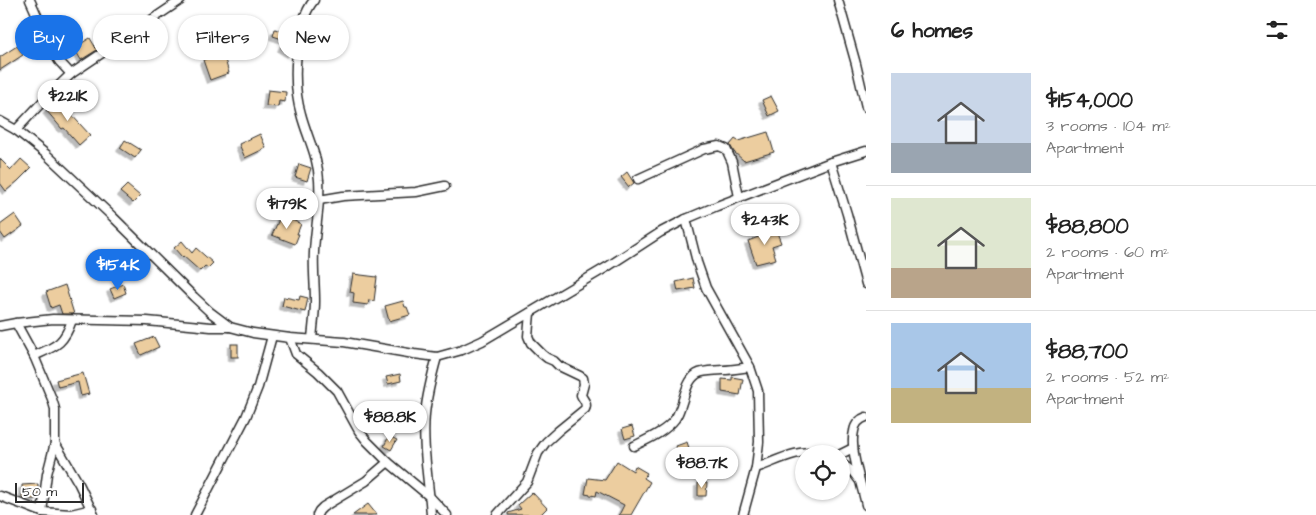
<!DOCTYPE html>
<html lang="en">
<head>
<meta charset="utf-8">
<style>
	:root { --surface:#fff; --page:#f2f2f2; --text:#222; --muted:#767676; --line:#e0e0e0; --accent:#1a73e8 }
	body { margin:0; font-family:"Architects Daughter",sans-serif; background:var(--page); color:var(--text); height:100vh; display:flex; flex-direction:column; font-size:19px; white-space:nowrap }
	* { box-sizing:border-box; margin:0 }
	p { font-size:16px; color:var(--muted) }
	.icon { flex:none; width:28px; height:28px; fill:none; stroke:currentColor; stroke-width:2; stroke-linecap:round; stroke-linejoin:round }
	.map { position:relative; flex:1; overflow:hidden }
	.details { display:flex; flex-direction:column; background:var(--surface); width:450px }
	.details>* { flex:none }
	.guide { position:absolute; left:15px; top:15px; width:475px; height:45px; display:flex; gap:10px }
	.fabs { position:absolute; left:795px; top:445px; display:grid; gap:10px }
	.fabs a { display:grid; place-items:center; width:55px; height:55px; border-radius:50%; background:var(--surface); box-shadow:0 1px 4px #0004; font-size:25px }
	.scale { position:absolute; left:15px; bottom:12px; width:69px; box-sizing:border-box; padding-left:5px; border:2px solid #2b2b2b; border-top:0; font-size:14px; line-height:18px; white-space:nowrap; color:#2b2b2b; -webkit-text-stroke:4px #fff; paint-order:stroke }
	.price { position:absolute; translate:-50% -42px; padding:0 11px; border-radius:18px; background:#fff; color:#222; font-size:16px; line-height:32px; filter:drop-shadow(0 1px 2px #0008) }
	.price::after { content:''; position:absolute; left:50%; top:30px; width:15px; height:11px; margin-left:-8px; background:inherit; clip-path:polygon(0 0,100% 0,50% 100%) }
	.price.selected { background:var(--accent); color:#fff }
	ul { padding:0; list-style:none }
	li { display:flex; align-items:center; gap:15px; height:125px; padding:0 25px }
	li+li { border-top:1px solid var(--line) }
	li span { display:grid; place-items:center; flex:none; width:140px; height:100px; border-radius:0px; color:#555 }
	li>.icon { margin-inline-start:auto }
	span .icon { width:60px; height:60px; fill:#fffc; stroke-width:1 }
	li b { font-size:21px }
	h2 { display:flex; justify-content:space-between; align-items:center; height:60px; padding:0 25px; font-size:21px }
	.pill { padding:0 18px; border-radius:22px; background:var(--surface); box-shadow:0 1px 4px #0004; font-size:18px; line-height:45px }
	.pill.selected { background:var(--accent); color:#fff }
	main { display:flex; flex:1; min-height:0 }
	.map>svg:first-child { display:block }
	.building { fill:#eccd9f; stroke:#2b2b2b; filter:url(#shadow) }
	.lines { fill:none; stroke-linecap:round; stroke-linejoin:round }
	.street-casing { stroke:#2b2b2b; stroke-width:11 }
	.street { stroke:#fff; stroke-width:8 }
</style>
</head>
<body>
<main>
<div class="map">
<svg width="866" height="515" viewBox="0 0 866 515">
	<defs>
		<filter id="shadow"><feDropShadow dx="-3.5" dy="3.5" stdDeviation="0" flood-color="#0004"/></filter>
	</defs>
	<rect width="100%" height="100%" fill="#fff"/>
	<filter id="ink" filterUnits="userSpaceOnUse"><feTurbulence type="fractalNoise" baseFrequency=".02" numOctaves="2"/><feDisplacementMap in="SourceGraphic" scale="10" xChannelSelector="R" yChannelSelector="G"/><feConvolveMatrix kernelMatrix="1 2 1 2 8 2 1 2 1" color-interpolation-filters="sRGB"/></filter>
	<g filter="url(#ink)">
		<g class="building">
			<path d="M275,29l15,4 4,2 -3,19 -10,-6 4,-8 -12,-4z"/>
			<path d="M90,38l7,12 -16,10 -7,-12z"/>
			<path d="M17,46l6,9 -23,15v-13z"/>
			<path d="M223,53l6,20 -19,7 -7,-20z"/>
			<path d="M268,90l18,2 -1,10 -6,-1 -1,6 -12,-1z"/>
			<path d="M771,96l8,15 -10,5 -7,-16z"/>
			<path d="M58,100l32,35 -11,10 -15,-17 -2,1 -16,-19z"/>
			<path d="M768,132l6,20 -30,9 -10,-9 -4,-7 5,-6 3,2z"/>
			<path d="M260,134l6,14 -21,10 -6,-14z"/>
			<path d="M125,140l16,10 -6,8 -15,-10z"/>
			<path d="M0,159l11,11 10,-11 10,9 -13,13 -12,10 -6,-8z"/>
			<path d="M299,164l12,4 -4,13 -12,-4z"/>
			<path d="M627,172l7,11 -5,4 -8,-10z"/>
			<path d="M127,185l13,11 -7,7 -13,-11z"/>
			<path d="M15,214l8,12 -18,13 -5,-7v-7z"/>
			<path d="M281,215l20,9 -4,10h2l-4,10 -23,-9z"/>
			<path d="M775,227l6,16 -9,3 4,13 -20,5 -8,-23 13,-5 -1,-4z"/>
			<path d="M182,241l10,12 4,-5 17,15 -5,5 -3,-2 -5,5 -17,-15 -1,1 -8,-9z"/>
			<path d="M115,255l8,11 -9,6 -8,-10z"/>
			<path d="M353,274l24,3 -3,24 -5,-1 -1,5 -15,-2 1,-10 -4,-1z"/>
			<path d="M693,278l2,10 -17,3 -2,-9z"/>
			<path d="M123,284l3,9 -12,5 -4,-9z"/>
			<path d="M65,285l9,29h-12l-3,-9 -8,3 -5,-16z"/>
			<path d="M300,296l8,2 -3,14 -23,-6 2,-9 15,3z"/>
			<path d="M403,301l2,6h2l3,8 -21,6 -4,-15z"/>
			<path d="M154,337l5,10 -18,8 -5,-11z"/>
			<rect x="231" y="344" width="7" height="13"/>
			<path d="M83,373l6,21 -8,2 -3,-14 -20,5 -2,-7z"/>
			<path d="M400,374l1,7 -13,3 -2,-7z"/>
			<path d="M732,377l11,2 -3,16 -18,-3v-13l10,1z"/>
			<path d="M632,426l3,10 -10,3 -3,-10z"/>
			<path d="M389,436l8,4 -6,10 -7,-4z"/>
			<path d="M687,442l3,9 -11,4 -3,-9z"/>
			<path d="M617,461l16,10 2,-5 12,7 -3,5 6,4 -19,33h-12l5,-10 -27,-14 -1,5 -11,-2 3,-16 17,2z"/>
			<path d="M698,483h9l-1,13h-8z"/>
			<path d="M38,484v15h-16v-14z"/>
			<path d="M532,492l15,16 -7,7h-32v-2l13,-4 -3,-4z"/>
			<path d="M368,504l9,11h-24z"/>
		</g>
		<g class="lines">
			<g class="street-casing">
				<g id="street">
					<path d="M30,0l24,53 5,8 12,13"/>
					<path d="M838,0l18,64 10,43"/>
					<path d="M0,121l16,9 30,24 67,63 81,80 16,15 20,15 23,6 37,5 54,4 70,12 23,3 25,-7 20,-9 125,-74 54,-35 25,-13 31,-13 114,-44 35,-11"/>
					<path d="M16,130l30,-32 25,-24 110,-74"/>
					<path d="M831,162l16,52 19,70"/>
					<path d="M638,179l66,-30 15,-3 7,3 6,13 7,35"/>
					<path d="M319,200l24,-4 73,-4 29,-6"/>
					<path d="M686,219l11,43 9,26 44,79 8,24 1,51 -3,26 -13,47"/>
					<path d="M16,323l18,33 18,43 3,10v34l24,41 15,31"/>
					<path d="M0,326l16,-3 37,-4 94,2 64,6h19"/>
					<path d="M290,338l6,16 22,18 19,19 22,40 8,10 21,21 42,35 17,18"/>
					<path d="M312,339c1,-12 3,-25 3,-38 0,-16 -2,-33 -1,-49 1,-24 7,-48 5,-72 -1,-24 -12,-43 -18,-66 -9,-30 -7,-89 13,-114"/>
					<path d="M34,356c22,-10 30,-12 38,-36"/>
					<path d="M866,417c-6,2 -11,7 -12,14 -5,19 8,54 12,74"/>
					<path d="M634,446c14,-7 31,-14 41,-27 9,-13 9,-37 22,-45 7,-4 17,-3 26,-4 9,0 18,-2 27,-3"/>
					<path d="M841,454l12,-6"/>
					<path d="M841,463l12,9 6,8"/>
					<path d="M756,468c17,-5 43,-21 61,-14"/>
					<path d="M0,496l42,16 29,2 21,-5"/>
					<path d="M42,512l5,-38 8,-31"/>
					<path d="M195,515l51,-98 12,-30 14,-51"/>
					<path d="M317,515l2,-4 4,-4 43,-26 22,-19"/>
					<path d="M431,515c-2,-33 -9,-68 -6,-101 2,-20 7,-39 12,-57"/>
					<path d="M497,515l30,-33 11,-29 8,-11 12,-11 27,-22c3,-6 -2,-9 -4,-14l3,-11 -1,-6 -3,-2 -21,-10 -5,-5 -7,-3 -5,-4 -11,-11 -3,-7 2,-23"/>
				</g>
			</g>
			<use href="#street" class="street"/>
		</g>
	</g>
</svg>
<div class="fabs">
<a><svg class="icon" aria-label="locate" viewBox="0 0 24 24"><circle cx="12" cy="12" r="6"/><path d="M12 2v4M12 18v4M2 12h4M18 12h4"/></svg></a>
</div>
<div class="scale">50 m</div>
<b class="price" style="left:68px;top:122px">$221K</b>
<b class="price" style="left:287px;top:230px">$179K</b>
<b class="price" style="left:765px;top:246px">$243K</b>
<b class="price selected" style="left:118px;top:291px">$154K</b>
<b class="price" style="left:390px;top:443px">$88.8K</b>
<b class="price" style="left:702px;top:489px">$88.7K</b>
<div class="guide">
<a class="pill selected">Buy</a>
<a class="pill">Rent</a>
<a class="pill">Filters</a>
<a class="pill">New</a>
</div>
</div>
<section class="details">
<h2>6 homes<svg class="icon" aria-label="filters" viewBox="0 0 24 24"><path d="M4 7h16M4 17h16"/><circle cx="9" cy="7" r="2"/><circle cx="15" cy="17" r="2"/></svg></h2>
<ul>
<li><span style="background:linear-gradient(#c9d6e8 70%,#9aa5b1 0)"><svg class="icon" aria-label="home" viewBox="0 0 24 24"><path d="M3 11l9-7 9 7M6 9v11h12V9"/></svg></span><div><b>$154,000</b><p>3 rooms · 104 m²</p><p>Apartment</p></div></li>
<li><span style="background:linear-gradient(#dfe7d0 70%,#b9a48a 0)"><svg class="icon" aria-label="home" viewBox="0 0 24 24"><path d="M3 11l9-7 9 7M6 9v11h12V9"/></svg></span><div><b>$88,800</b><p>2 rooms · 60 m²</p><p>Apartment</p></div></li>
<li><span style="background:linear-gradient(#a9c7e8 65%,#c2b280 0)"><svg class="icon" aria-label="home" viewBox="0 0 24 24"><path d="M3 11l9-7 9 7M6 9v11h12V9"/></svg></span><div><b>$88,700</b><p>2 rooms · 52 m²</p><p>Apartment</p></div></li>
</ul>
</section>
</main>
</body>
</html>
